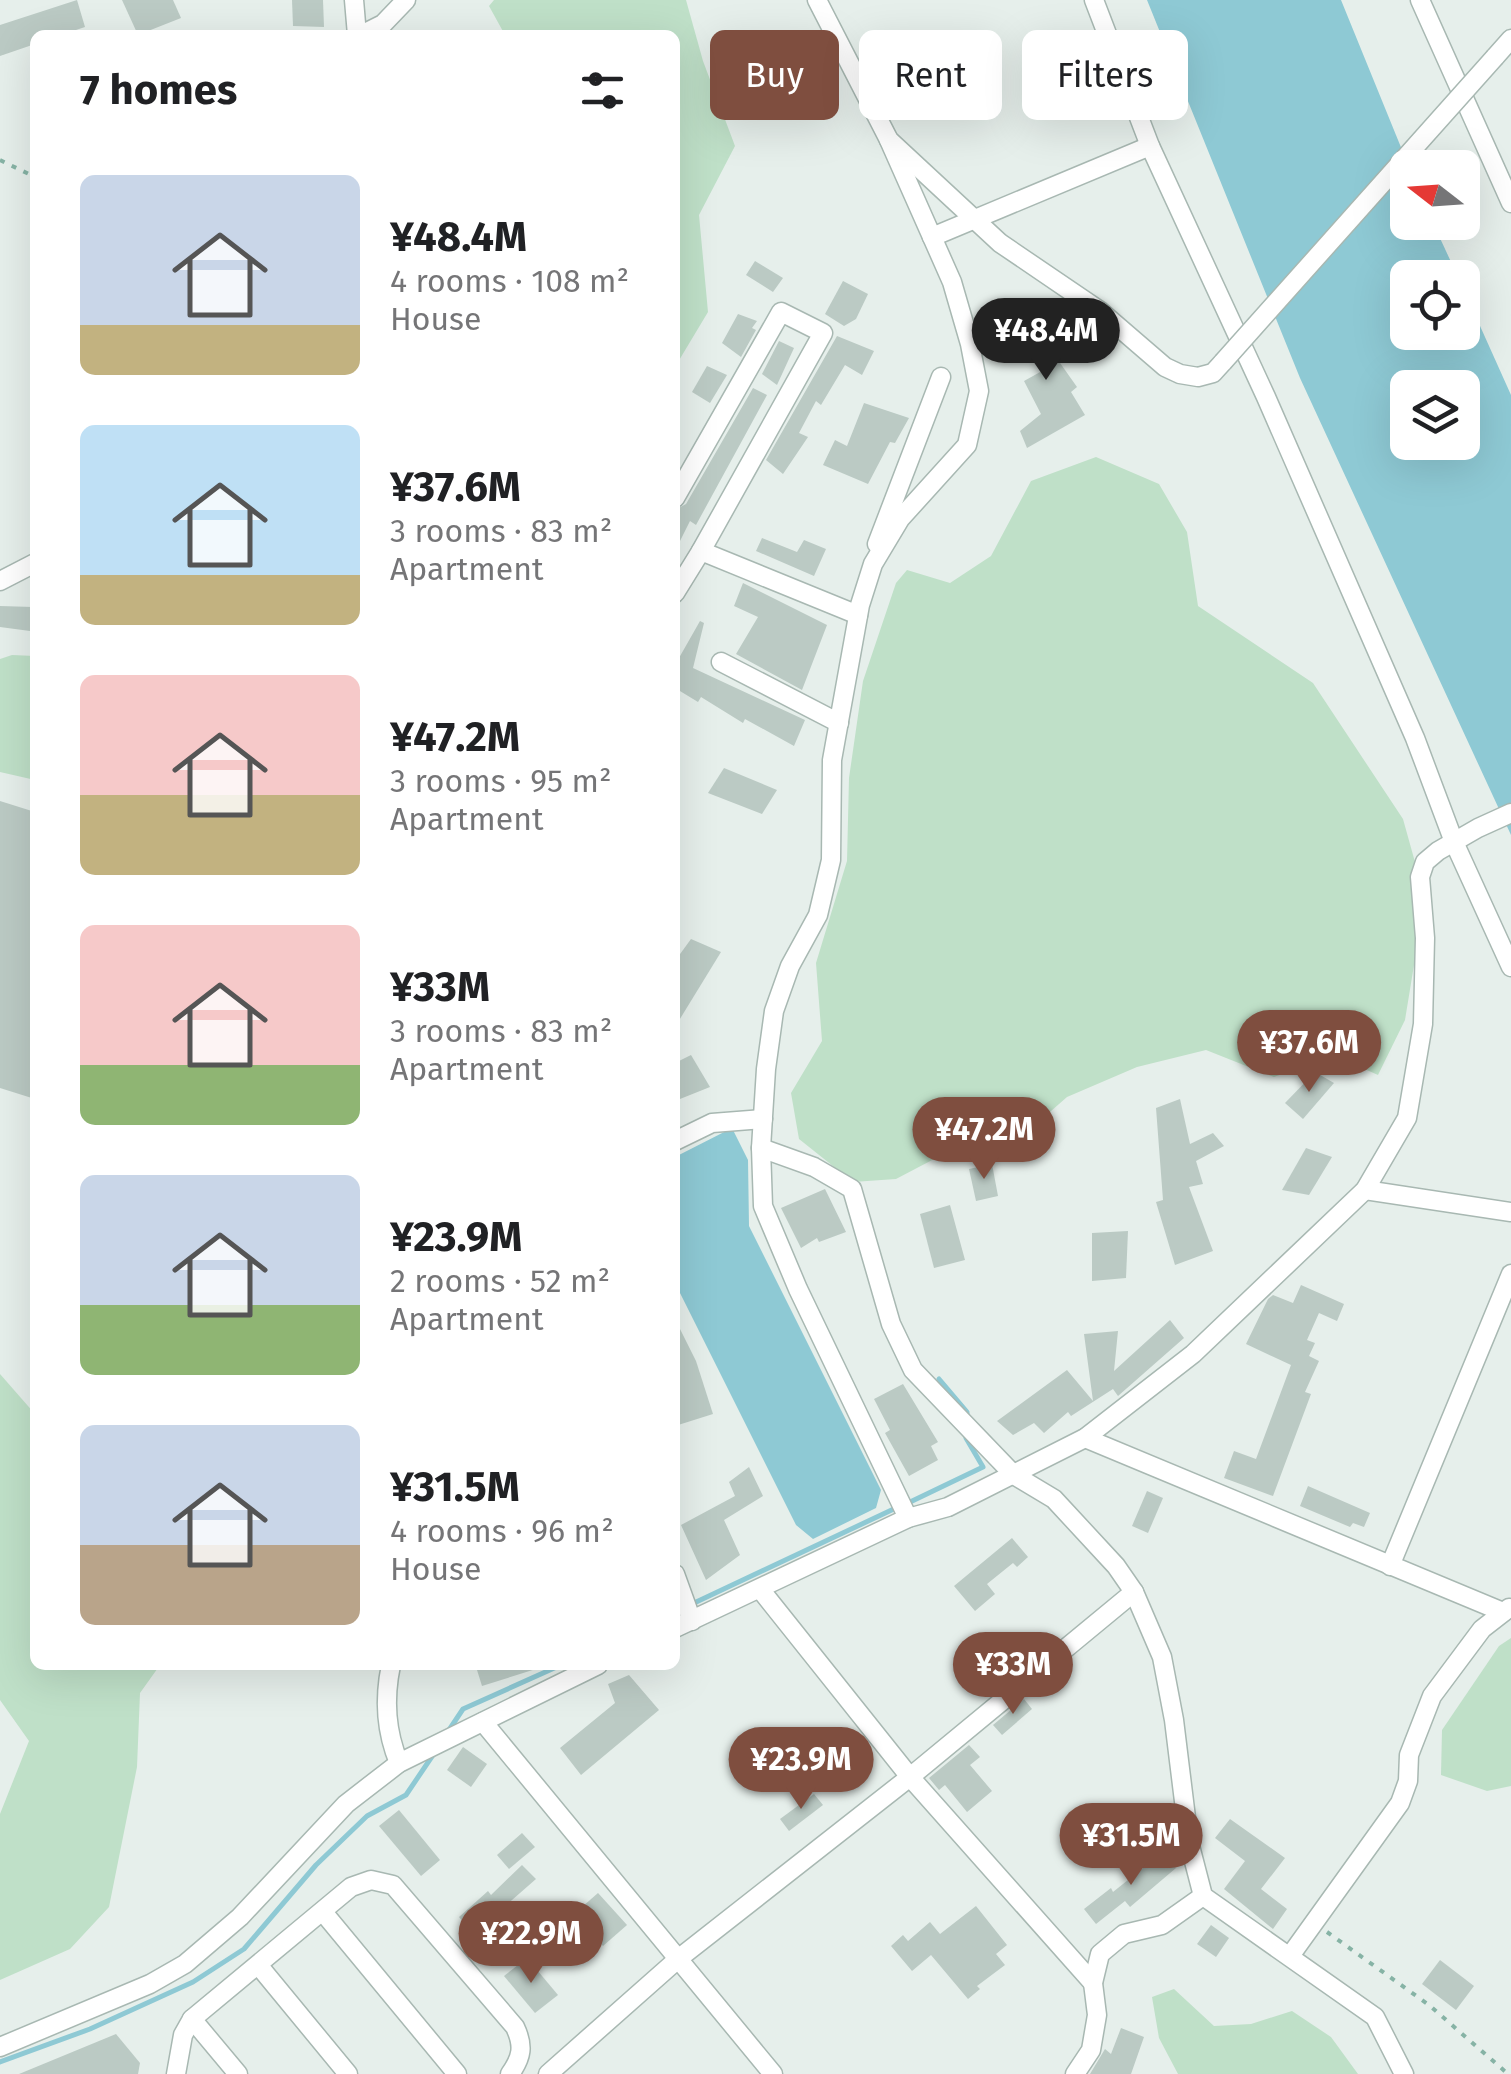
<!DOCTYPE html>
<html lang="en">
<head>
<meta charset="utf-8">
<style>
	:root { --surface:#fff; --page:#f2f2f2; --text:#202124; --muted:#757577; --accent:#7f4e3f }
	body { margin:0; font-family:"Fira Sans",sans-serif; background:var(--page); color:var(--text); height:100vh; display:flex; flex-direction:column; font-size:38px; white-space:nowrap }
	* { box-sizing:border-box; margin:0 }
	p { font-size:32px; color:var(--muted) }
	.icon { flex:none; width:55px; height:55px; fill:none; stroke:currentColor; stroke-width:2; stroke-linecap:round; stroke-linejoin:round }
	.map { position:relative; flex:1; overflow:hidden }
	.side { position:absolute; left:30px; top:30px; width:650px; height:1640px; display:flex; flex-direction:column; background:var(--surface); border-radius:15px; box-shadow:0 10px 40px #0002 }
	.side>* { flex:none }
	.top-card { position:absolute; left:710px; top:30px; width:650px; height:90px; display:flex; gap:20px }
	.needle { width:65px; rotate:287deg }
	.tools { position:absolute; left:1390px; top:150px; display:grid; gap:20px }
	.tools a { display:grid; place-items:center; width:90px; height:90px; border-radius:15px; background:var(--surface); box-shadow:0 10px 40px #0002; font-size:50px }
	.price { position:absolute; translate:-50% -85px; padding:0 22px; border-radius:35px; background:var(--accent); color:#fff; font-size:32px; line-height:65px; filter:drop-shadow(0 2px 5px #0008) }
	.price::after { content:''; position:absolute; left:50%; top:60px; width:30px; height:22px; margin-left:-15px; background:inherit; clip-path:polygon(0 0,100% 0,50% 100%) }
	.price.selected { background:#222; color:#fff }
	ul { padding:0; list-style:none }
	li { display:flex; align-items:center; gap:30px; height:250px; padding:0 50px }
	li span { display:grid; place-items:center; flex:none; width:280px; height:200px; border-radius:15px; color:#555 }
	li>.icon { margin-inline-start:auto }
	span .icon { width:120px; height:120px; fill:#fffc; stroke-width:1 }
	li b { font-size:42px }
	h2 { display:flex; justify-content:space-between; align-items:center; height:120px; padding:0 50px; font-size:42px }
	.pill { padding:0 35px; border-radius:15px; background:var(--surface); box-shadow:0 10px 40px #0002; font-size:35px; line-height:90px }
	.pill.selected { background:var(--accent); color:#fff }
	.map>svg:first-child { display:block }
	.green { fill:#bfe0c8 }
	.water { fill:#8ec9d4; fill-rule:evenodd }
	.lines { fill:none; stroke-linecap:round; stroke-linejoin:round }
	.stream { stroke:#8ec9d4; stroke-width:5 }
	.building { fill:#bbcac4 }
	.minor-casing { stroke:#a8b8b2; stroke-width:21 }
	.path { stroke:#86b3a5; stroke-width:4; stroke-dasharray:5 8; stroke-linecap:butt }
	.minor { stroke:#fff; stroke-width:18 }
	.minor-bridge-casing { stroke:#a8b8b2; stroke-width:21; stroke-linecap:butt }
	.minor-bridge { stroke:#fff; stroke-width:18 }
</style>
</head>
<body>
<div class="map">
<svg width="1511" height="2074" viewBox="0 0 1511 2074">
	<rect width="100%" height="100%" fill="#e6efeb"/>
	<g class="green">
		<path d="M494,0h192l17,61 32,85 -36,69 9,97 -33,55v-332h-170l-16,-29z"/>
		<path d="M1096,457l63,27 28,48 11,74 115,77 90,136 22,79 -20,122 -27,55 -45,-20 -59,22 -68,-27 -69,17 -70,30 -50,44 -60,6 -61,32 -43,3 -54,-43 -8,-46 31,-52 -6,-78 31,-102 2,-83 14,-97 33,-98 11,-13 43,13 41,-27 40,-75z"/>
		<path d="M12,655l23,1v124l-35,-8v-113z"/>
		<path d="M0,1374l35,40v251h125l-20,28 -3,74 -28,140 -39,42 -70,31v-166l29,-73 -29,-41z"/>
		<path d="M1511,1638v148l-24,5 -46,-16 1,-45 57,-84z"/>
		<path d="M1174,1989l40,37 37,-2 41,-13 39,26 27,37h-180l-19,-36 -7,-41z"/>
	</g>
	<g class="water">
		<path d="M1147,0h194l68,167 -1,55 25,1 25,54 -50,1v54h54l1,-44 48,107v440l-211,-457zM1408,388h54v54h-54z"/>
		<path d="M732,1128l16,32 1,66 132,264 -5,18 -63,31 -17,-14 -121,-242v-126z"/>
	</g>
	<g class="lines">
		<g class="stream">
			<path d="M939,1379l28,33v4"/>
			<path d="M908,1503l75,-36 -17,-29v-6"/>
			<path d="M675,1612l223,-105"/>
			<path d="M449,1730l14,-21 98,-44"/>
			<path d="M0,2062l90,-33 103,-47 51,-33 72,-84 51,-49 39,-21 29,-43"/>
		</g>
	</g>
	<g class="building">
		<path d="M77,0l8,27 -24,8h-26v9l-35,12v-31z"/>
		<path d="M122,0h51l8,18 -43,17z"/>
		<path d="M292,0h31l1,27 -31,-1z"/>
		<path d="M755,261l28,17 -10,14 -27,-17z"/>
		<path d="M843,281l25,13 -12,25 -12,7 -19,-12z"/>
		<path d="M1040,310l15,17 -14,9 36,51 -6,5 14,23 -58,33 -7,-17 21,-17 -17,-33 18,-10 -32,-41z"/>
		<path d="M738,314l19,7 -5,7 4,2 -15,27 -19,-14z"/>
		<path d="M837,336l37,15 -12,24 -17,-10 -24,40 -5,-4 -17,32 9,4 -25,37 -17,-14z"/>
		<path d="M779,341l15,7 -17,37 -15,-11z"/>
		<path d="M707,366l20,9 -17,28 -18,-11z"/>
		<path d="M753,388l14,7 -71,130 -6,-4 -15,30v-41l11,-6z"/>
		<path d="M864,403l45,15 -14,25 -5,-1 -22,42 -45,-19 12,-25 12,6z"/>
		<path d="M762,538l35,14 7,-12 22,9 -12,27 -58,-25z"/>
		<path d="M743,583l84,42 -25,65 -66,-36 22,-37 -24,-11z"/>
		<path d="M0,606l33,1 -3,24 -30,-4z"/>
		<path d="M700,621l4,2 -11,45 112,52 -11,26 -49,-27 -2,4 -42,-26 -3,5 -23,-14v-23z"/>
		<path d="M724,768l53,22 -15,24 -54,-21z"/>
		<path d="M0,801l35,11v287l-35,-11z"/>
		<path d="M691,939l30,13 -46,75v-66z"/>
		<path d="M691,1055l19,32 -35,14v-38z"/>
		<path d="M1315,1072l19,11 -31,36 -18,-16z"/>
		<path d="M1180,1099l10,45 23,-11 11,13 -28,15 7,23 -14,3 24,64 -38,14 -19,-63 7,-2 -7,-92z"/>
		<path d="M1306,1148l26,9 -23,38 -27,-5z"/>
		<path d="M992,1164l6,32 -22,5 -7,-32z"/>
		<path d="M825,1189l21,43 -27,10 -2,-4 -16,10 -20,-40z"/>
		<path d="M950,1205l15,55 -31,8 -14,-54z"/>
		<path d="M1128,1231l-2,47 -34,3v-48z"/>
		<path d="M1301,1285l43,19 -7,17 -18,-8 -12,27 8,3 -6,13 10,5 -14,31 6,2 -38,102 -49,-18 10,-27 22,8 35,-94 -45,-21 22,-45 5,-4 20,8z"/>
		<path d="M675,1319l21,42 17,53 -38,12z"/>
		<path d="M1170,1320l14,18 -66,58 -5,-7 -42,27 -3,-4 -24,21 -10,-10 -21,12 -16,-14 70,-51 26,31 -9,-67 34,-3 -4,40z"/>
		<path d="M903,1384l35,58 -7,4 7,14 -29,16 -24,-43 5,-3 -16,-31z"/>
		<path d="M749,1467l14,29 -39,24 16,35 -34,25 -25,-55 54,-29 -6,-14z"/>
		<path d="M1308,1486l62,27 -6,14 -11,-4 -3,4 -50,-21z"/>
		<path d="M1147,1491l16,7 -15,35 -16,-7z"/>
		<path d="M1012,1538l16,19 -11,10 -4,-4 -26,21 8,10 -20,17 -21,-25z"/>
		<path d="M491,1665h47l1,3 -57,18 -5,-16z"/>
		<path d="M629,1675l30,35 -78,65 -21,-27 55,-45 -7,-19z"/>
		<path d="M1024,1699l8,10 -30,26 -9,-10z"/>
		<path d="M779,1730l9,12 -38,32 -9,-11z"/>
		<path d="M969,1745l11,12 -10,8 22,26 -25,21 -22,-27 -6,5 -10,-12z"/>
		<path d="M463,1747l24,17 -16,23 -24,-17z"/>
		<path d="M814,1794l9,11 -34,26 -9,-12z"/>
		<path d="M399,1810l41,50 -19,16 -42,-50z"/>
		<path d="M1230,1819l55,39 -24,31 26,20 -14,20 -49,-40 21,-28 -30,-23z"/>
		<path d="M522,1833l13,14 -26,22 -12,-14z"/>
		<path d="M1163,1852l13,16 -46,39 -5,-6 -29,23 -12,-15 27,-21 2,4z"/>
		<path d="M522,1865l14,14 -63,55 -14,-17 29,-26 3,4z"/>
		<path d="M598,1893l29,32 -24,21 -29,-32z"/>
		<path d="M976,1906l31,39 -11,9 9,11 -28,21 3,3 -12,10 -37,-44 -19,16 -21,-25 12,-11 5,6 22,-19 10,12z"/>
		<path d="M1211,1925l18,13 -13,19 -19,-13z"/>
		<path d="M527,1958l31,37 -23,18 -31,-37z"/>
		<path d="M1440,1960l34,26 -18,24 -34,-26z"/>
		<path d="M1121,2028l23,9 -13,37h-41l15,-25 6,5z"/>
		<path d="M116,2034l24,29 -2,11h-119z"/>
	</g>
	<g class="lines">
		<g class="minor-casing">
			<g id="minor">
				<path d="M354,0l3,35"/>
				<path d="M817,0l72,140 111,103 100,68 65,56 15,7 18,3 15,-4 10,-11"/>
				<path d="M1094,0l56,146 116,251 149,341 39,104 57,125"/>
				<path d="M1420,0l91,203"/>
				<path d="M361,35l22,-11 23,-24"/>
				<path d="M1495,57l16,-18"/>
				<path d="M889,140l63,142 18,62 9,47 -12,54 -67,74 -27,45 -13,41 -28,155 -1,100 -13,55 -28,51 -16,45 -8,58 -5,79 2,58 35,83 110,229"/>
				<path d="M932,237l218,-91"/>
				<path d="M675,498l106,-186 42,21 -122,218"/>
				<path d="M877,544l64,-167"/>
				<path d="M0,581l35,-18"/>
				<path d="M675,593l26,-42 157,64"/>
				<path d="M721,662l118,61"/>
				<path d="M675,1141l37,-18 51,-4"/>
				<path d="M761,1148l53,19 38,22 39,135 22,46 101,105 40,24 62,67 18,26 28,65 12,63 15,122 14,54 172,121 29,57"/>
				<path d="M1365,1190l146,22"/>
				<path d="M1085,1438l418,174"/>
				<path d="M1390,1566l121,-292"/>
				<path d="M675,1574l17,47"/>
				<path d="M760,1589l150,188 183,206"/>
				<path d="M675,1628l233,-110 40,-11 137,-69 108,-84 172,-164 42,-72 16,-94 2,-86 -5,-61 5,-15 13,-11 40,-23 33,-15"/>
				<path d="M391,1665c-7,33 -5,67 8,98"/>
				<path d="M483,1722l290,352"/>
				<path d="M323,1912l134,162"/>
				<path d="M1290,1956l110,-153 8,-22 1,-26 23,-59 50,-67 27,-21"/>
				<path d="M259,1966l89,108"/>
				<path d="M192,2019l46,55"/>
				<path d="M0,2047l150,-63 35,-20 55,-47 106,-113 53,-41 199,-98"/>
				<path d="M176,2074l7,-39 9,-16 159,-132 20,-7 22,5 122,142c9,19 7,30 -5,47"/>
				<path d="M548,2074l130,-115 232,-182 224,-185"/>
				<path d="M1075,2074l16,-24 6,-35 -4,-32 7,-29 24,-20 38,-9 41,-29"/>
			</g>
		</g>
		<g class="path">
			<path d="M0,160l35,17"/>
			<path d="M1327,1932l102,73 79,69"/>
		</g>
		<use href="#minor" class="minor"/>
		<g class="minor-bridge-casing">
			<path id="minor-bridge" d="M1223,362l272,-305"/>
		</g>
		<use href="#minor-bridge" class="minor-bridge"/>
	</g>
</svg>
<div class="tools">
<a><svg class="needle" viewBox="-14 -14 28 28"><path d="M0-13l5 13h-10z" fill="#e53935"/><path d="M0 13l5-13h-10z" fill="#757577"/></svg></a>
<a><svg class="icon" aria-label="locate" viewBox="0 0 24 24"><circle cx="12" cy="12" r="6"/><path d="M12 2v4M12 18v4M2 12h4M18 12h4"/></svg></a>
<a><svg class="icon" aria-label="layers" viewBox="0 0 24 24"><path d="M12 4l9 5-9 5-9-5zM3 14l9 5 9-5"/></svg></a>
</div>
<b class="price selected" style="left:1046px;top:383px">¥48.4M</b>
<b class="price" style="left:1309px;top:1095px">¥37.6M</b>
<b class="price" style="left:984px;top:1182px">¥47.2M</b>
<b class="price" style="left:1013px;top:1717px">¥33M</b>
<b class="price" style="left:801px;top:1812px">¥23.9M</b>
<b class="price" style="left:1131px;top:1888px">¥31.5M</b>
<b class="price" style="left:531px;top:1986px">¥22.9M</b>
<div class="top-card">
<a class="pill selected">Buy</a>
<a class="pill">Rent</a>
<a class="pill">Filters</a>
</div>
<section class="side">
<h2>7 homes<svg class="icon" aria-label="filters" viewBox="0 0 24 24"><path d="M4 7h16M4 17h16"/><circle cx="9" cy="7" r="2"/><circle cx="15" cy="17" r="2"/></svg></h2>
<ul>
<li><span style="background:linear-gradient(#c9d6e8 75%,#c2b280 0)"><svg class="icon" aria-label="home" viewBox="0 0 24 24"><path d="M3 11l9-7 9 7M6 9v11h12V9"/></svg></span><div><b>¥48.4M</b><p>4 rooms · 108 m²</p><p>House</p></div></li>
<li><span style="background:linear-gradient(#bfe0f5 75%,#c2b280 0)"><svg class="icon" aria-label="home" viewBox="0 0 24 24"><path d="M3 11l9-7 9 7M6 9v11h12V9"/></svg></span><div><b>¥37.6M</b><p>3 rooms · 83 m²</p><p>Apartment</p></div></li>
<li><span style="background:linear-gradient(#f6c9c9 60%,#c2b280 0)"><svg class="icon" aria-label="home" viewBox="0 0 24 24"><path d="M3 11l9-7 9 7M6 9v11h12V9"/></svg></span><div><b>¥47.2M</b><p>3 rooms · 95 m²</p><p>Apartment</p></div></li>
<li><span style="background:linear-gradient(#f6c9c9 70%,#8fb573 0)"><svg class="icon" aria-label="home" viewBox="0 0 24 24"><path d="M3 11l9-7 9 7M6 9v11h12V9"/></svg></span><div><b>¥33M</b><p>3 rooms · 83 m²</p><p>Apartment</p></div></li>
<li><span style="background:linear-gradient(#c9d6e8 65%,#8fb573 0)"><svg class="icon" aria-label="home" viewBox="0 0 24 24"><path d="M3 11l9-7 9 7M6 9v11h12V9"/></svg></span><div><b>¥23.9M</b><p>2 rooms · 52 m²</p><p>Apartment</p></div></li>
<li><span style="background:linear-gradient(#c9d6e8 60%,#b9a48a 0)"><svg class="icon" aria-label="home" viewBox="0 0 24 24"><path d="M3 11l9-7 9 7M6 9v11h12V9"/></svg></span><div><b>¥31.5M</b><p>4 rooms · 96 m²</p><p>House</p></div></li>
</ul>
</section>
</div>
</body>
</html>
